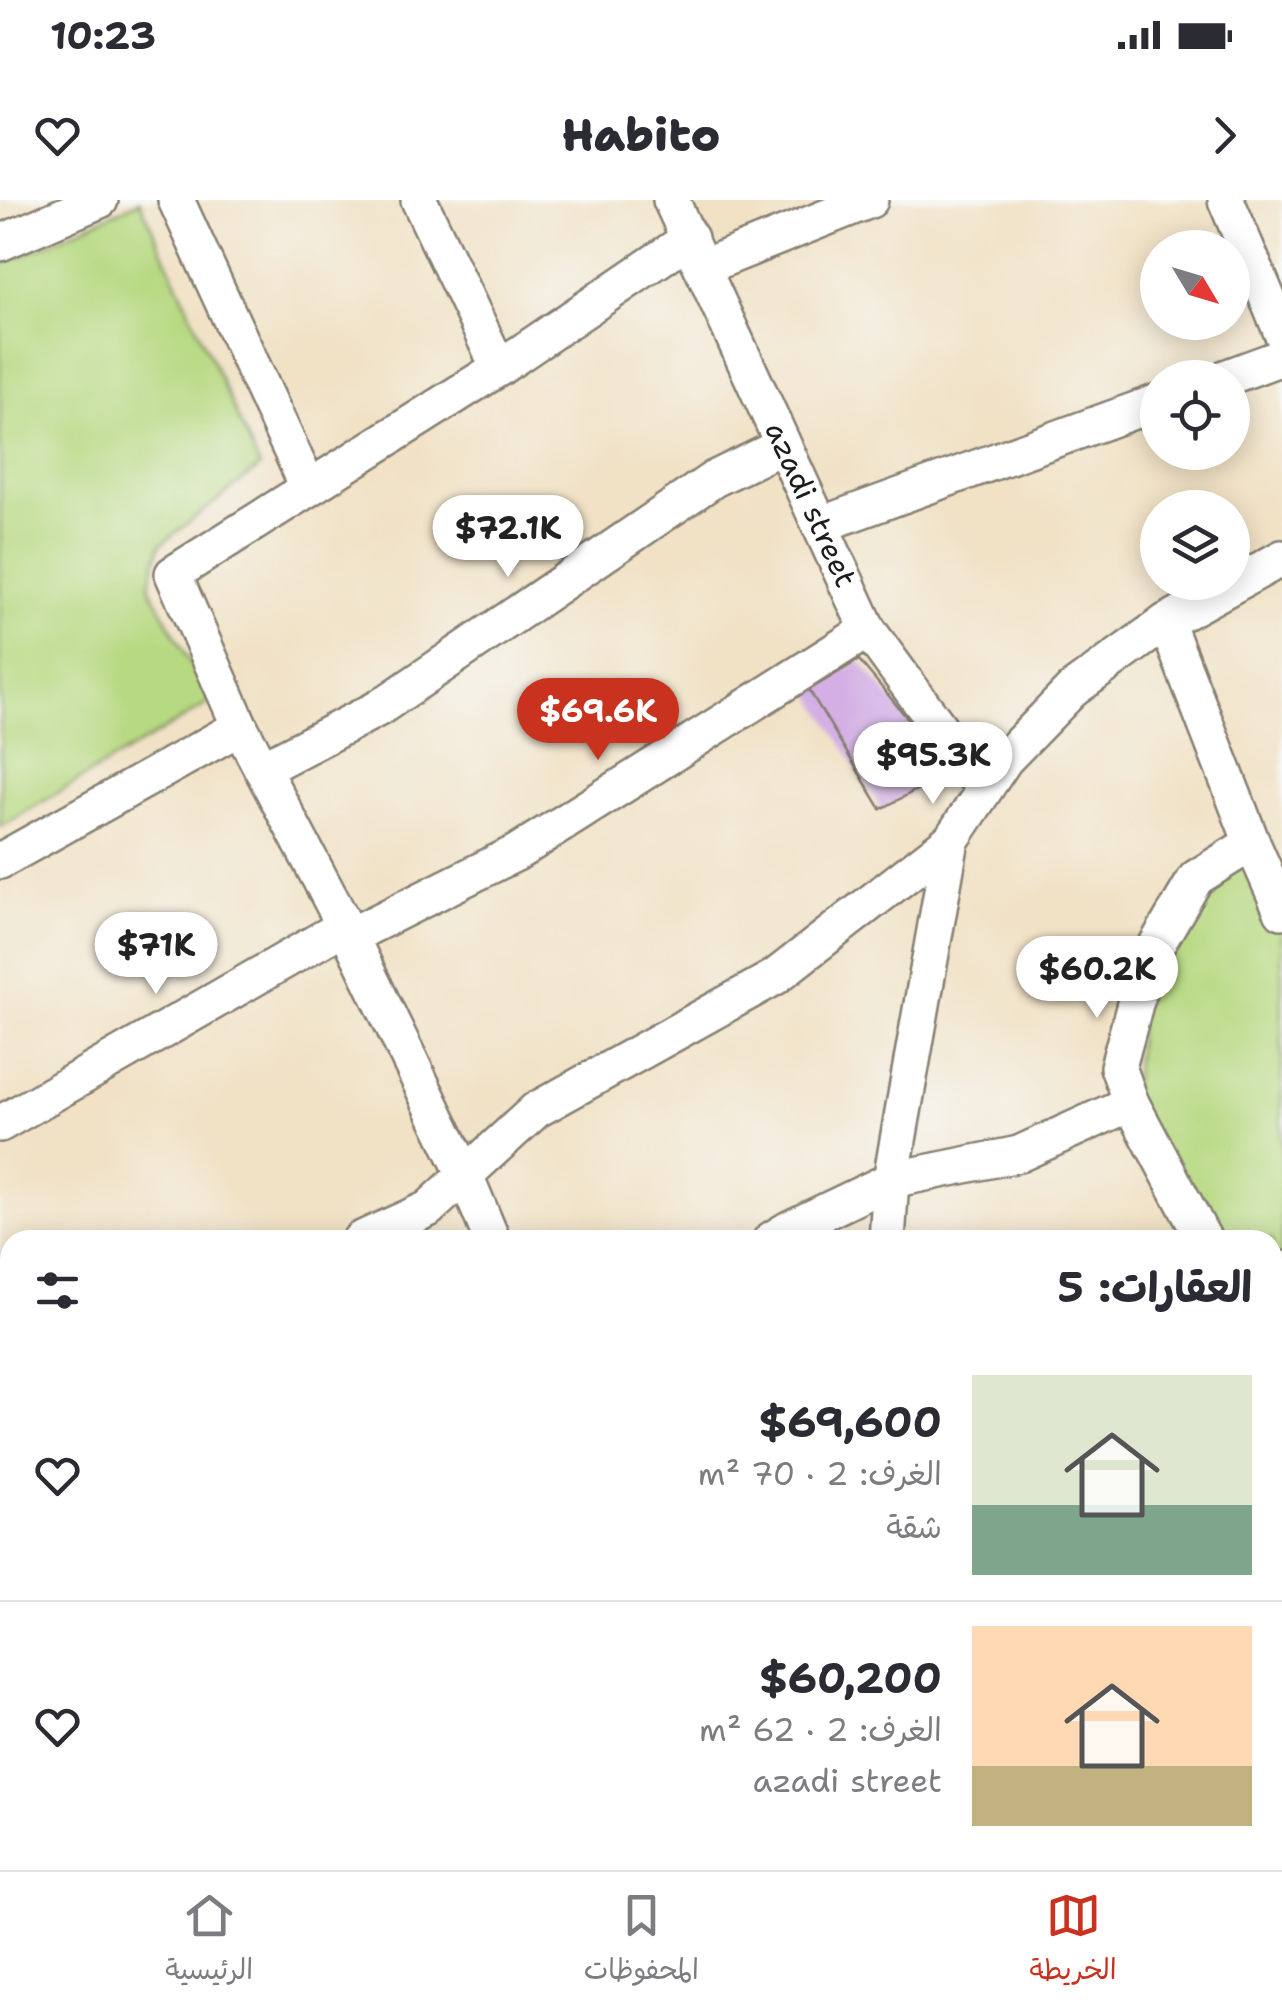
<!DOCTYPE html>
<html lang="ar">
<head>
<meta charset="utf-8">
<style>
	:root { --surface:#fff; --page:#f2f2f3; --text:#2b2b33; --muted:#7c7c81; --line:#e1e1e2; --accent:#c8321e }
	body { margin:0; font-family:"Shantell Sans","Playpen Sans Arabic",sans-serif; background:var(--page); color:var(--text); direction:rtl; height:100vh; display:flex; flex-direction:column; font-size:38px; white-space:nowrap }
	* { box-sizing:border-box; margin:0 }
	p { font-size:32px; color:var(--muted) }
	.icon { flex:none; width:55px; height:55px; fill:none; stroke:currentColor; stroke-width:2; stroke-linecap:round; stroke-linejoin:round }
	.map { position:relative; flex:1; overflow:hidden; direction:ltr }
	.drawer { position:absolute; left:0px; top:1030px; width:1282px; height:640px; display:flex; flex-direction:column; background:var(--surface); border-radius:30px 30px 0 0; box-shadow:0 5px 25px #0003; direction:rtl }
	.drawer>* { flex:none }
	.needle { width:65px; rotate:128deg }
	.fabs { position:absolute; left:1140px; top:30px; display:grid; gap:20px }
	.fabs a { display:grid; place-items:center; width:110px; height:110px; border-radius:50%; background:var(--surface); box-shadow:0 5px 25px #0003; font-size:50px }
	.price { position:absolute; translate:-50% -85px; padding:0 22px; border-radius:35px; background:#fff; color:#222; font-size:32px; line-height:65px; filter:drop-shadow(0 2px 5px #0008) }
	.price::after { content:''; position:absolute; left:50%; top:60px; width:30px; height:22px; margin-left:-15px; background:inherit; clip-path:polygon(0 0,100% 0,50% 100%) }
	.price.on { background:var(--accent); color:#fff }
	ul { padding:0; list-style:none }
	li { display:flex; align-items:center; gap:30px; height:250px; padding:0 30px }
	li+li { border-top:2px solid var(--line) }
	li span { display:grid; place-items:center; flex:none; width:280px; height:200px; border-radius:0px; color:#555 }
	li>.icon { margin-inline-start:auto }
	span .icon { width:120px; height:120px; fill:#fffc; stroke-width:1 }
	li b { font-size:42px }
	h2 { display:flex; justify-content:space-between; align-items:center; height:120px; padding:0 30px; font-size:42px }
	.status { display:flex; justify-content:space-between; align-items:center; height:70px; padding:0 50px; background:var(--surface); direction:ltr }
	.status svg { height:28px; fill:currentColor }
	header { display:flex; justify-content:space-between; align-items:center; height:130px; padding:0 30px; background:var(--surface); font-size:45px; font-weight:800 }
	.dock { display:flex; justify-content:space-around; align-items:center; height:140px; border-top:2px solid var(--line); background:var(--surface); font-size:28px; color:var(--muted) }
	.dock a { display:grid; justify-items:center; gap:5px }
	.dock .on { color:var(--accent) }
	.map>svg:first-child { display:block }
	.built { fill:#dcd6f6 }
	.green { fill:#b7d981; stroke:#6a7a4e; stroke-width:2.5 }
	.forest { fill:#91b96f; stroke:#566a46; stroke-width:2.5 }
	.building { fill:#d3afe5 }
	.lines { fill:none; stroke-linecap:round; stroke-linejoin:round }
	.minor-casing { stroke:#867f71; stroke-width:40 }
	.minor { stroke:#fff; stroke-width:35 }
	.labels { text-anchor:middle; stroke-width:8; stroke-linejoin:round; paint-order:stroke }
	.street-label { font-size:30px; fill:#1c1c1c; stroke:#f6f6f2 }
</style>
</head>
<body>
<div class="status"><b>10:23</b><svg viewBox="0 0 49 12"><path d="M0 12V9h3v3zM5 12V6h3v6zM10 12V3h3v9zM15 12V0h3v12zM26 1h20v11H26zM47 4h2v5h-2z"/></svg></div>
<header><svg class="icon" aria-label="forward" viewBox="0 0 24 24"><path d="M9 5l7 7-7 7"/></svg>Habito<svg class="icon" aria-label="heart" viewBox="0 0 24 24"><path d="M12 20l-8-8c-3-5 5-10 8-4 3-6 11-1 8 4z"/></svg></header>
<div class="map">
<svg width="1282" height="1670" viewBox="0 0 1282 1670">
	<rect width="100%" height="100%" fill="#f6f6f2"/>
	<filter id="ink" filterUnits="userSpaceOnUse"><feTurbulence type="fractalNoise" baseFrequency=".01" numOctaves="2"/><feDisplacementMap in="SourceGraphic" scale="20" xChannelSelector="R" yChannelSelector="G"/><feConvolveMatrix kernelMatrix="1 2 1 2 8 2 1 2 1" color-interpolation-filters="sRGB"/></filter>
	<filter id="wash" filterUnits="userSpaceOnUse"><feTurbulence type="fractalNoise" baseFrequency=".0048" numOctaves="4" result="noise"/><feDisplacementMap in="SourceGraphic" scale="40" xChannelSelector="R" yChannelSelector="G"/><feGaussianBlur stdDeviation="2.25" result="paint"/><feColorMatrix in="noise" values="0 0 0 0 0 0 0 0 0 0 0 0 0 0 0 0 0 1.4 0 .05"/><feComposite in="paint" operator="in"/></filter>
	<g filter="url(#wash)">
		<rect width="100%" height="100%" fill="#f1e2c6"/>
		<path class="built" d="M159,1660h216l4,10h-215z"/>
		<g class="green">
			<path d="M140,1l120,266 -100,78 -11,41 62,116 -211,125v-561z"/>
			<path d="M1252,643l30,68v358l-9,5 -1,-34h-68l-73,-137 15,-140 50,-85z"/>
		</g>
		<path class="forest" d="M1282,1389v253l-10,-14v-233z"/>
		<g id="blocks">
			<g class="building">
				<path d="M859,460l88,106 -18,17 -48,26 -72,-119z"/>
				<path d="M200,1660h50l5,10h-51z"/>
				<path d="M328,1660h49l4,10h-49z"/>
			</g>
		</g>
	</g>
	<g filter="url(#ink)">
		<use href="#blocks" fill-opacity="0" stroke="#867f71" stroke-width="2.5"/>
		<g class="lines">
			<g class="minor-casing">
				<g id="minor">
					<path d="M176,0l132,287"/>
					<path d="M419,0l80,168"/>
					<path id="s1" d="M671,0l197,430 116,159"/>
					<path d="M1226,0l56,133"/>
					<path d="M0,43l100,-43"/>
					<path d="M703,67l167,-67"/>
					<path d="M1225,178l57,-21"/>
					<path d="M820,325l338,-123"/>
					<path d="M1166,422l86,221 30,68"/>
					<path d="M262,569l117,-61 335,-229 68,-33"/>
					<path d="M0,661l240,-134"/>
					<path d="M350,736l166,-83 352,-223"/>
					<path d="M0,924l345,-198"/>
					<path d="M360,1040l68,-31 108,-99 239,-133 176,-137"/>
					<path d="M492,1040l-27,-65 -115,-239 -110,-209 -67,-153 326,-206 191,-130"/>
					<path d="M771,1040l18,-11 102,-49 128,-26 112,-51"/>
					<path d="M887,1040l4,-60 60,-340 54,-81 67,-69 94,-68 116,-64"/>
					<path d="M1204,1040l-73,-137 -13,-36 28,-104 50,-85 56,-35"/>
					<path d="M1272,1074l10,-5"/>
					<path d="M0,1213l10,-5"/>
					<path d="M1272,1306l10,-4"/>
					<path d="M0,1352l10,22"/>
					<path d="M0,1519l10,23"/>
					<path d="M61,1660l5,10"/>
					<path d="M138,1660l5,10"/>
					<path d="M408,1660l4,10"/>
					<path d="M718,1660l3,10"/>
					<path d="M1232,1660l5,10"/>
					<path d="M2,1670l16,-10"/>
					<path d="M459,1670l24,-10"/>
					<path d="M960,1670l22,-10"/>
				</g>
			</g>
			<use href="#minor" class="minor"/>
		</g>
	</g>
	<g class="labels">
		<g class="street-label">
			<text dy="10" stroke="none"><textPath href="#s1" startOffset="335">azadi street</textPath></text>
		</g>
	</g>
</svg>
<div class="fabs">
<a><svg class="needle" viewBox="-14 -14 28 28"><path d="M0-13l5 13h-10z" fill="#e53935"/><path d="M0 13l5-13h-10z" fill="#7c7c81"/></svg></a>
<a><svg class="icon" aria-label="locate" viewBox="0 0 24 24"><circle cx="12" cy="12" r="6"/><path d="M12 2v4M12 18v4M2 12h4M18 12h4"/></svg></a>
<a><svg class="icon" aria-label="layers" viewBox="0 0 24 24"><path d="M12 4l9 5-9 5-9-5zM3 14l9 5 9-5"/></svg></a>
</div>
<b class="price" style="left:508px;top:380px">$72.1K</b>
<b class="price on" style="left:598px;top:563px">$69.6K</b>
<b class="price" style="left:933px;top:607px">$95.3K</b>
<b class="price" style="left:156px;top:797px">$71K</b>
<b class="price" style="left:1097px;top:821px">$60.2K</b>
<section class="drawer">
<h2>العقارات: 5<svg class="icon" aria-label="filters" viewBox="0 0 24 24"><path d="M4 7h16M4 17h16"/><circle cx="9" cy="7" r="2"/><circle cx="15" cy="17" r="2"/></svg></h2>
<ul>
<li><span style="background:linear-gradient(#dfe7d0 65%,#7fa58c 0)"><svg class="icon" aria-label="home" viewBox="0 0 24 24"><path d="M3 11l9-7 9 7M6 9v11h12V9"/></svg></span><div><b>$69,600</b><p>الغرف: 2 · 70 m²</p><p>شقة</p></div><svg class="icon" aria-label="heart" viewBox="0 0 24 24"><path d="M12 20l-8-8c-3-5 5-10 8-4 3-6 11-1 8 4z"/></svg></li>
<li><span style="background:linear-gradient(#ffd9b3 70%,#c2b280 0)"><svg class="icon" aria-label="home" viewBox="0 0 24 24"><path d="M3 11l9-7 9 7M6 9v11h12V9"/></svg></span><div><b>$60,200</b><p>الغرف: 2 · 62 m²</p><p>azadi street</p></div><svg class="icon" aria-label="heart" viewBox="0 0 24 24"><path d="M12 20l-8-8c-3-5 5-10 8-4 3-6 11-1 8 4z"/></svg></li>
</ul>
</section>
</div>
<nav class="dock">
<a class="on"><svg class="icon" aria-label="map" viewBox="0 0 24 24"><path d="M3 6l6-2 6 2 6-2v14l-6 2-6-2-6 2zM9 4v14M15 6v14"/></svg>الخريطة</a>
<a><svg class="icon" aria-label="saved" viewBox="0 0 24 24"><path d="M7 4h10v16l-5-4-5 4z"/></svg>المحفوظات</a>
<a><svg class="icon" aria-label="home" viewBox="0 0 24 24"><path d="M3 11l9-7 9 7M6 9v11h12V9"/></svg>الرئيسية</a>
</nav>
</body>
</html>
